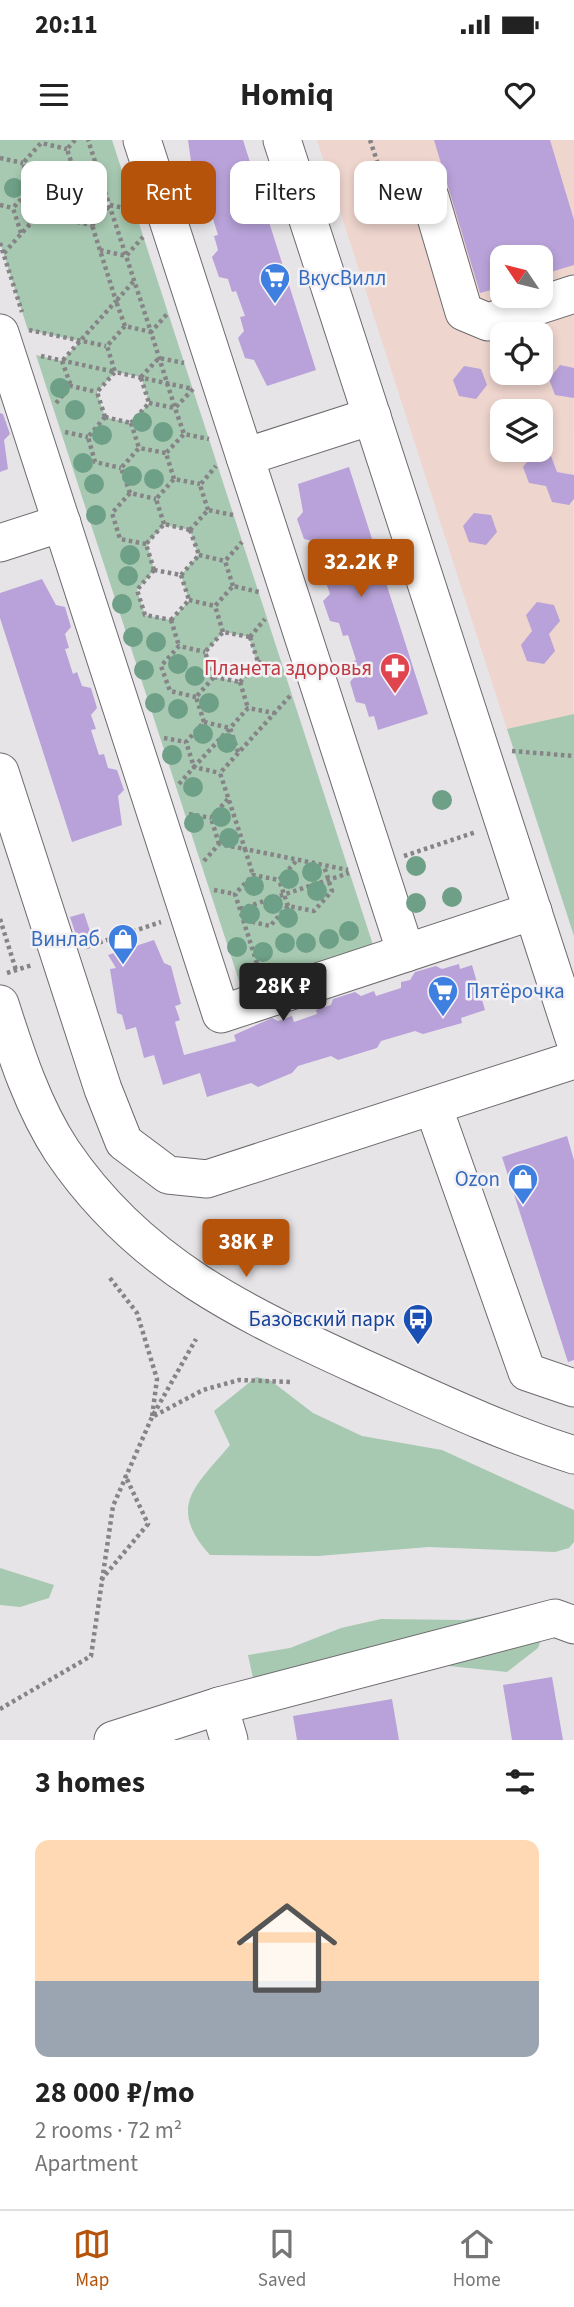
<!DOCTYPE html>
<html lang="en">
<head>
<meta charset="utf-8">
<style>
	:root { --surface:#fff; --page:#f2f2f2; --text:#222; --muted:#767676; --line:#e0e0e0; --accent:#b45309 }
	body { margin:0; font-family:"Source Sans 3",sans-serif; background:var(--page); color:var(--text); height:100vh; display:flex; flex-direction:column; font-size:26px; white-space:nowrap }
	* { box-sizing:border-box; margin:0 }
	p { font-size:23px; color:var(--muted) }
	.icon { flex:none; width:38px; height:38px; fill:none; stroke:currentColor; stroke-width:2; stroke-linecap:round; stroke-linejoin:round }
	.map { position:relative; height:1600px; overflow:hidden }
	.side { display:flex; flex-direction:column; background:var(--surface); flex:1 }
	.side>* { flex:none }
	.hud { position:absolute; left:21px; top:21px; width:532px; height:63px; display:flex; gap:14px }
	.needle { width:46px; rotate:305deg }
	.tools { position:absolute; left:490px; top:105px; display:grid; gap:14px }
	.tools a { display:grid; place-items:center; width:63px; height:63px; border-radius:14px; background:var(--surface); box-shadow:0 4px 10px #0003; font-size:35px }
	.price { position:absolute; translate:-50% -60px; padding:0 16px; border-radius:7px; background:var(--accent); color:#fff; font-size:23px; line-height:46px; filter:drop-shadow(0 2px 4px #0008) }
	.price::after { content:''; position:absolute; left:50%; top:42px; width:21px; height:16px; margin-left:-10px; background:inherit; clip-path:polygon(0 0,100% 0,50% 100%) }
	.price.selected { background:#222; color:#fff }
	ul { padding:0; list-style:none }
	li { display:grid; align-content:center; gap:14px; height:371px; padding:0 35px }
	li+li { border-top:2px solid var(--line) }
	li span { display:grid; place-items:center; height:217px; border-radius:14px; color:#555 }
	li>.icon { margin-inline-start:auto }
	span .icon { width:126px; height:126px; fill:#fffc; stroke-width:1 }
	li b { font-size:30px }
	h2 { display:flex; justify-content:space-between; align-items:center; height:84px; padding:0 35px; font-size:30px }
	.pill { padding:0 24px; border-radius:14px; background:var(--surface); box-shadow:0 4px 10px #0003; font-size:24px; line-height:63px }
	.pill.selected { background:var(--accent); color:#fff }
	.status { display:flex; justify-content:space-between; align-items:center; height:49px; padding:0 35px; background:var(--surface); direction:ltr }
	.status svg { height:19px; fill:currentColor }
	header { display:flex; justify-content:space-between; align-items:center; height:91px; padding:0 35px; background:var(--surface); font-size:32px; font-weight:700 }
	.tab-bar { display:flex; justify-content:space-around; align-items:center; height:98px; border-top:2px solid var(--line); background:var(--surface); font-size:19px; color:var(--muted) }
	.tab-bar a { display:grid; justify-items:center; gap:4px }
	.tab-bar .selected { color:var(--accent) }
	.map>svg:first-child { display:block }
	.education { fill:#eed5cd; fill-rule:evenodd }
	.green { fill:#a7c9b1; fill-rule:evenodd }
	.building { fill:#b8a2d9 }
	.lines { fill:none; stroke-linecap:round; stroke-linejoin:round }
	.minor-casing { stroke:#6d6a6e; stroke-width:39 }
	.path { stroke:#868487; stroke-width:4.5; stroke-dasharray:3.5 3.5; stroke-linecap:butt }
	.minor { stroke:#fff; stroke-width:37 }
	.tree { fill:#6ea087 }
	.labels { text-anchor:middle; stroke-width:5; stroke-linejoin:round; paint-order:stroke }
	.shop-label { font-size:21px; fill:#366cbe; stroke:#f4f1f5; text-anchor:start }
	.health-label { font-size:21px; fill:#be3a42; stroke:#f4f1f5; text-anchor:end }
	.transit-label { font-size:21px; fill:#164399; stroke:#f4f1f5; text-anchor:end }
</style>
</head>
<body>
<div class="status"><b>20:11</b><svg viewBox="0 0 49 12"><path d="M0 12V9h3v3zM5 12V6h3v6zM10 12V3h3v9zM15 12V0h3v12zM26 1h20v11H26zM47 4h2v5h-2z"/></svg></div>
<header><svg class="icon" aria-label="menu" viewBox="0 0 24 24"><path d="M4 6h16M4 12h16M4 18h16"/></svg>Homiq<svg class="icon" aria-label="heart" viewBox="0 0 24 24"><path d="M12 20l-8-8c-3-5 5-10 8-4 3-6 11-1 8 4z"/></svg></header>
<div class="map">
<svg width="574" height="1600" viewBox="0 0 574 1600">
	<rect width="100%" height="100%" fill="#e7e4e8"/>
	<path class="education" d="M317,0h257l-1,576 -66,13zM502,117h39v39h-39zM502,194h39v39h-39zM502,271h39v39h-39z"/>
	<g class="green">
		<path d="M0,0h112l261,805 -132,42 -205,-632 26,6 18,-20 -52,-11 -28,-87zM75,34l26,6 9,25 -18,20 -26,-6 -9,-25zM115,232l26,5 8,26 -18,20 -26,-6 -8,-25zM164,385l26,5 8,25 -17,20 8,26 -18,19 -26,-5 -8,-25 17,-20 -7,-26zM223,492l26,5 8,25 -17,20 -26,-5 -8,-25z"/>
		<path d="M574,574v222l-67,-207z"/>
		<path d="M256,1237l14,3 43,33 49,23 80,14 132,60v32l-5,6 -14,4 -126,-5 -111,9 -108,-1c-44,-49 -14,-69 20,-110l-16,-34z"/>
		<path d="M0,1428l54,17 -5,13 -29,9 -20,-2z"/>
		<path d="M530,1468l17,15 -9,25 -31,24 -78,-8 -176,14 -5,-23 42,-7 51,-20 40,-9 83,1z"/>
	</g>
	<g class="building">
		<path d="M188,0h55l73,230 -49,16 -13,-26 -9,-2 -7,-20 6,-7 -4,-14 5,-1 -9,-25 -4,1 -4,-13 -9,-2 -7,-20 6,-7 -4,-14 4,-1 -8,-26 -4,2 -5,-14 -9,-2 -6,-20 6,-7z"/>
		<path d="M434,0h116l24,80v45l-33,10v-18h-39v30l-22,6z"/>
		<path d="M560,225l14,3v30l-19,-3 -6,-16z"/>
		<path d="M464,226l17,3 6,16 -11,14 -17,-3 -6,-16z"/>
		<path d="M0,273l3,1 7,20 -6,6 4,29 -8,3z"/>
		<path d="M534,313l17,3 6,16 17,3v24l-5,6 -17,-3 -6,-16 -17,-3 -6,-16z"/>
		<path d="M349,327l79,247 -50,16 -4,-14 -5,1 -4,-13 -9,-2 -6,-20 6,-7 -5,-13 5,-2 -8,-25 -5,1 -4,-13 -9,-2 -7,-20 7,-7 -5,-14 4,-1 -8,-26 -4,2 -4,-14 -9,-2 -7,-20 6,-7 -5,-28z"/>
		<path d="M474,373l17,2 6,17 -11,13 -17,-3 -6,-16z"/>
		<path d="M42,439l14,26 9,2 6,20 -6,7 4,14 -4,1 8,25 4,-2 5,14 9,2 6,20 -6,7 5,14 -5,1 8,25 5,-1 4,14 9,2 7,20 -6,6 4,29 -50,17 -72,-224v-25z"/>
		<path d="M537,462l17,3 6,16 -11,13 6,17 -11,13 -17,-3 -6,-16 11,-14 -6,-16z"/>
		<path d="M84,773l7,21 -14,4 -7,-21z"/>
		<path d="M154,800l10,23 7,3 10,38 -6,2 5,14 -5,2 9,33 52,-14 -2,-6 38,-17 6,3 14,-5 2,6 23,-8 -1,-4 15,-5 2,-6 22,-7 6,4 13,-5 2,5 25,-8v-6l9,-2 5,-8 21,-6 6,3 17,-5 1,5 12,-4 13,45 -24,8 1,5 -39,11 -8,-3 -34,10 -4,7 -39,12 -7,-4 -33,10 -6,7 -34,14 -7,-4 -44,14 -7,-24 -37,12 -9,-30 -10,3 -8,-31 -10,3 -4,-15 -5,-2 -7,-44 6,-1 -8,-13z"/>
		<path d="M567,996l7,24v200l-6,2 -66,-205z"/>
		<path d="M552,1537l11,63h-51l-9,-55z"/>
		<path d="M392,1559l7,41h-102l-4,-24z"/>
	</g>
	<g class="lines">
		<g class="minor-casing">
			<g id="minor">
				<path d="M142,0l264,813"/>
				<path d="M282,0l292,898"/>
				<path d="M430,57l34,115 24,10 86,-28"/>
				<path d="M0,193l221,681 312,-103"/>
				<path d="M245,317l127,-41"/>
				<path d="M0,403l62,-20"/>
				<path d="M0,632l103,317 21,53 44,33 39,4 367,-119"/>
				<path d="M0,864c16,50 33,103 62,147 77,114 181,162 301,217 69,31 138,64 211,87"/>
				<path d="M433,966l94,266 47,16"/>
				<path d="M219,1566l336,-88 19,7"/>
				<path d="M113,1600l106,-34 10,34"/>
			</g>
		</g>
		<g class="path">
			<path d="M75,0l-8,9 8,25"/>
			<path d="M370,0l22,66 10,-2"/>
			<path d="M0,18l23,5"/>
			<path d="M31,48l-8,-25 18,-20 26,6"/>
			<path d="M0,65l13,3"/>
			<path d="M110,65l24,5"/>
			<path d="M65,78l-8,-24 18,-20 25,5"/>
			<path d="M92,85l18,-20"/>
			<path d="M21,93l-8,-25 18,-20 26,6"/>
			<path d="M0,103l22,69"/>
			<path d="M100,110l26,6 17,-19"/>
			<path d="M4,113l35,-39 53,11"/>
			<path d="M125,186l-9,-25 18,-20"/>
			<path d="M29,190l77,16"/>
			<path d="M41,216l74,16 -8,-26 18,-20 26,6 -63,-192"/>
			<path d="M63,220l53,-59 -24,-76"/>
			<path d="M62,221l9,25"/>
			<path d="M141,237l18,-19 25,5"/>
			<path d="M141,238l8,25"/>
			<path d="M56,263l15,-17 26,6"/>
			<path d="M149,263l26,5 -24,-76 17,-19"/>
			<path d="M105,277l-8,-25 18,-20 78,17 -18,19 9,26"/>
			<path d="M105,277l-17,20 7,25 26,6"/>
			<path d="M105,277l26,6"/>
			<path d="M131,283l8,25"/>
			<path d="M131,283l18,-20"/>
			<path d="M65,292l23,5"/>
			<path d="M174,339l-8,-26 18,-19 25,5"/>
			<path d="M130,353l-9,-25 18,-20 27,5"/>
			<path d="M208,370l-8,-25 16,-19"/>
			<path d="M164,384l-8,-25 18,-20 26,5"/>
			<path d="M190,390l18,-20 25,5"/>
			<path d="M190,390l9,25"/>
			<path d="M146,404l-26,-5 -8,-26 18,-20 26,6"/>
			<path d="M199,415l26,6"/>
			<path d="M154,430l-17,20 8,25 26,5"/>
			<path d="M154,430l-8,-26 18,-20 26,6"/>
			<path d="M154,430l27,5"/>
			<path d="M181,435l18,-20"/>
			<path d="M181,435l8,25"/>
			<path d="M233,446l-8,-25 17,-19"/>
			<path d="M189,460l26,6"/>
			<path d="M171,480l18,-20"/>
			<path d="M171,480l8,26"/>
			<path d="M223,492l-8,-26 18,-20 26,6"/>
			<path d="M250,497l8,25"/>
			<path d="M250,497l15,-18"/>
			<path d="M258,522l23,5"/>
			<path d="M214,537l-9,-25 18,-20 27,5"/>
			<path d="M214,537l26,5"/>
			<path d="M240,542l8,26"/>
			<path d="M240,542l18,-20"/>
			<path d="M290,556l-70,77 25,76 103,21"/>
			<path d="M196,557l-26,-6 -9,-25 18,-20 26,6"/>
			<path d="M204,582l26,6 -36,39 -8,-25z"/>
			<path d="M204,582l-8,-25 18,-20"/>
			<path d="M164,598l22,4"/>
			<path d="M512,611l62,5"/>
			<path d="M238,612l-8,-24 18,-20 26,5"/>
			<path d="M179,644l15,-17 26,6"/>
			<path d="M189,674l22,4"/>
			<path d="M219,704l-8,-26 17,-19"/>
			<path d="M404,716l72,-24"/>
			<path d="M204,721l15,-17 26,5 8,26"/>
			<path d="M214,750l21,4"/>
			<path d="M288,766l-9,-26 18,-20"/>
			<path d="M240,769l109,-36"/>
			<path d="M0,779l16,51"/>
			<path d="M245,780l25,6 18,-20 26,5 18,-20 -8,-25"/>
			<path d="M86,807l75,-25"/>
			<path d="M259,830l-24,-76 18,-19 26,5"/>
			<path d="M7,833l25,-8"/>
			<path d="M110,1138l27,35 20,66 -5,38 51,-27 36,-10 51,2"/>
			<path d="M101,1440l47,-56 -23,-49"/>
			<path d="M0,1569l91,-53 22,-150 39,-89 44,-78"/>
		</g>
		<use href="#minor" class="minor"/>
	</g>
	<g class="tree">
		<circle cx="14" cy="48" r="10"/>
		<circle cx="34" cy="68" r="10"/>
		<circle cx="60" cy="248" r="10"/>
		<circle cx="75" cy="270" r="10"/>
		<circle cx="142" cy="282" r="10"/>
		<circle cx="163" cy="292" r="10"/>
		<circle cx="102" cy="295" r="10"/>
		<circle cx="83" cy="323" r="10"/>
		<circle cx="132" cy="336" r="10"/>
		<circle cx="154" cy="339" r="10"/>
		<circle cx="94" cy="344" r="10"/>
		<circle cx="96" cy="375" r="10"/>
		<circle cx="130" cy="415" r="10"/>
		<circle cx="128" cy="436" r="10"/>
		<circle cx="122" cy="464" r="10"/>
		<circle cx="133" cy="497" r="10"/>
		<circle cx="156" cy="502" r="10"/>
		<circle cx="178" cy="524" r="10"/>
		<circle cx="144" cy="530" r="10"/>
		<circle cx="195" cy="536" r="10"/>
		<circle cx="155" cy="563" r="10"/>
		<circle cx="209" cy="563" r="10"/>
		<circle cx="178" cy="569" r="10"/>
		<circle cx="203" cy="594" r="10"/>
		<circle cx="227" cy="603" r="10"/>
		<circle cx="172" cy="615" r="10"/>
		<circle cx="193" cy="647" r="10"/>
		<circle cx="442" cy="660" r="10"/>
		<circle cx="221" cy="677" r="10"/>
		<circle cx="194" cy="683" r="10"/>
		<circle cx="229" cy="698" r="10"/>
		<circle cx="416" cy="726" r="10"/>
		<circle cx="312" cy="732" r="10"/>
		<circle cx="289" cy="739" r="10"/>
		<circle cx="254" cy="746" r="10"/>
		<circle cx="317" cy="751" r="10"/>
		<circle cx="452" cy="757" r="10"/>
		<circle cx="416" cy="763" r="10"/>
		<circle cx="273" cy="764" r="10"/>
		<circle cx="250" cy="774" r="10"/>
		<circle cx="288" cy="778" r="10"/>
		<circle cx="349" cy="791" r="10"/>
		<circle cx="329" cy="799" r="10"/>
		<circle cx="285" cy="803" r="10"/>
		<circle cx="306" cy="803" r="10"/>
		<circle cx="237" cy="807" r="10"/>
		<circle cx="263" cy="812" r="10"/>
	</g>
	<defs>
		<g id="supermarket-pin" transform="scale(1.575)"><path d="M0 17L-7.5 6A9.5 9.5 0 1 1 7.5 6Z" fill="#3f7fe0" stroke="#f4f1f5"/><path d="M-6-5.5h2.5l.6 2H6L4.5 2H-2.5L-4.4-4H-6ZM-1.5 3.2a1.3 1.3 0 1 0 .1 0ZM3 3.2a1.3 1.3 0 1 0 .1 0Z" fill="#fff"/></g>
		<g id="pharmacy-pin" transform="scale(1.575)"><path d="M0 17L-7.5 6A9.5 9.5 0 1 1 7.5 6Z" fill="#e0444e" stroke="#f4f1f5"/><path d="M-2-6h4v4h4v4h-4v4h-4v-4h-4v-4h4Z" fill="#fff"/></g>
		<g id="shop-pin" transform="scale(1.575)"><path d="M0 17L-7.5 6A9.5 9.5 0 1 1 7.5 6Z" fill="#3f7fe0" stroke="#f4f1f5"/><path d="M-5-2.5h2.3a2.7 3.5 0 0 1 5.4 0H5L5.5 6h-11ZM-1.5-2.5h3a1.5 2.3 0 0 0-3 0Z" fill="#fff"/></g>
		<g id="bus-pin" transform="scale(1.575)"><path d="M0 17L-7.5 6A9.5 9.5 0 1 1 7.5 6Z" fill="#1a4fb4" stroke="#f4f1f5"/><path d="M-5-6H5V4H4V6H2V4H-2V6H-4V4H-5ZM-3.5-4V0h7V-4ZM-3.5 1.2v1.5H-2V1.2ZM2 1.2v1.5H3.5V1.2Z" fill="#fff"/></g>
	</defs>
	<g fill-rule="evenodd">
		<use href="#supermarket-pin" x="275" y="138"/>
		<use href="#pharmacy-pin" x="395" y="528"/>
		<use href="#shop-pin" x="123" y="799"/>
		<use href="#supermarket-pin" x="443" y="851"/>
		<use href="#shop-pin" x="523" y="1039"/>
		<use href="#bus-pin" x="418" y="1179"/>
	</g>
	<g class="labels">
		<g class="shop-label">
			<text x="298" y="145">ВкусВилл</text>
			<text x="100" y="806" text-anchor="end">Винлаб</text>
			<text x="466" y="858">Пятёрочка</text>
			<text x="500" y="1046" text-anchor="end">Ozon</text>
		</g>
		<g class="health-label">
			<text x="372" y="535">Планета здоровья</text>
		</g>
		<g class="transit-label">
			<text x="395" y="1186">Базовский парк</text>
		</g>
	</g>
</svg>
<div class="tools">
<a><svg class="needle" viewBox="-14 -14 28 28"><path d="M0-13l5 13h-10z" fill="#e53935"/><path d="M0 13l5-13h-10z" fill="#767676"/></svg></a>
<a><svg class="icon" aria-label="locate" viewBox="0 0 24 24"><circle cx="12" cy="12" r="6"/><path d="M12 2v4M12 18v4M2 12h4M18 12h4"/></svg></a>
<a><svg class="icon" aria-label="layers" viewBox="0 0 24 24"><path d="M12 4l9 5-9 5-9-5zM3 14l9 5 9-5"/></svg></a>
</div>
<b class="price" style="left:361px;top:459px">32.2K ₽</b>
<b class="price selected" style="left:283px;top:883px">28K ₽</b>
<b class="price" style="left:246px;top:1139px">38K ₽</b>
<div class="hud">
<a class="pill">Buy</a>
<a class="pill selected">Rent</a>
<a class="pill">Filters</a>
<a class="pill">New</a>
</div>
</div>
<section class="side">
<h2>3 homes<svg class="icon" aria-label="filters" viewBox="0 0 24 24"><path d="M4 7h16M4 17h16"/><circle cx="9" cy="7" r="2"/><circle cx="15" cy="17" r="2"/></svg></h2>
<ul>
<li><span style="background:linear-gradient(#ffd9b3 65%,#9aa5b1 0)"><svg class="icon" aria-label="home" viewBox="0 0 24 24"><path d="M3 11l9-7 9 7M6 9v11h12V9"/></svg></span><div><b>28 000 ₽/mo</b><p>2 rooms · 72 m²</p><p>Apartment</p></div></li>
</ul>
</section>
<nav class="tab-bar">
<a class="selected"><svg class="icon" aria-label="map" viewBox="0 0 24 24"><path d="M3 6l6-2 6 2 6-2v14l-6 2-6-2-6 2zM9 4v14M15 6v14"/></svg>Map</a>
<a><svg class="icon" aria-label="saved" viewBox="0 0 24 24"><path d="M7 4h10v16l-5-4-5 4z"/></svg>Saved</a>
<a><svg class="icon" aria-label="home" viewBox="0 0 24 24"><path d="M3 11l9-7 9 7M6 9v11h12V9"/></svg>Home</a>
</nav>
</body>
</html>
